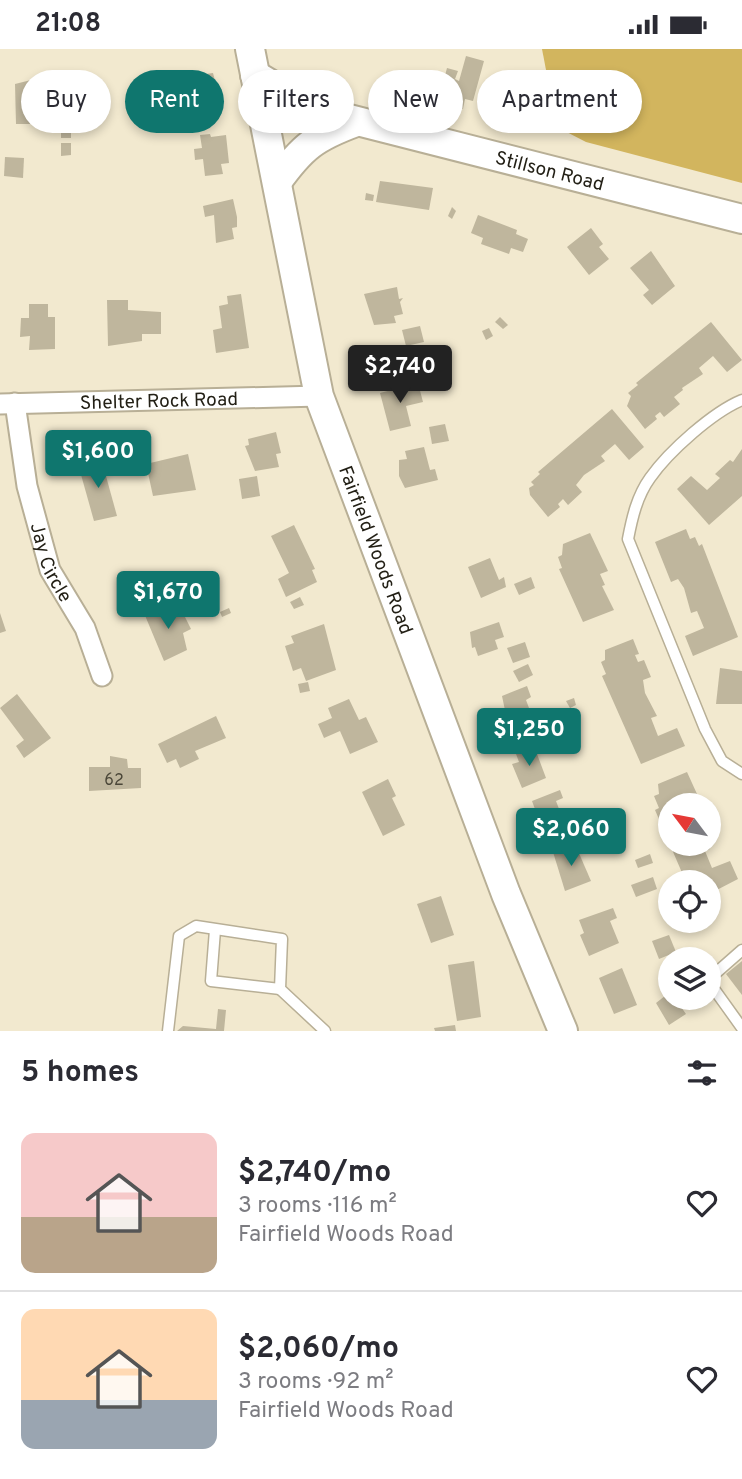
<!DOCTYPE html>
<html lang="en">
<head>
<meta charset="utf-8">
<style>
	:root { --surface:#fff; --page:#f7f7f7; --text:#2b2b33; --muted:#7c7c81; --line:#e1e1e2; --accent:#0f766e }
	body { margin:0; font-family:Overpass,sans-serif; background:var(--page); color:var(--text); height:100vh; display:flex; flex-direction:column; font-size:26px; white-space:nowrap }
	* { box-sizing:border-box; margin:0 }
	p { font-size:23px; color:var(--muted) }
	.icon { flex:none; width:38px; height:38px; fill:none; stroke:currentColor; stroke-width:2; stroke-linecap:round; stroke-linejoin:round }
	.map { position:relative; height:982px; overflow:hidden }
	.side { display:flex; flex-direction:column; background:var(--surface); flex:1 }
	.side>* { flex:none }
	.guide { position:absolute; left:21px; top:21px; width:700px; height:63px; display:flex; gap:14px }
	.needle { width:46px; rotate:302deg }
	.tools { position:absolute; left:658px; top:744px; display:grid; gap:14px }
	.tools a { display:grid; place-items:center; width:63px; height:63px; border-radius:50%; background:var(--surface); box-shadow:0 4px 10px #0003; font-size:35px }
	.price { position:absolute; translate:-50% -60px; padding:0 16px; border-radius:7px; background:var(--accent); color:#fff; font-size:23px; line-height:46px; filter:drop-shadow(0 2px 4px #0008) }
	.price::after { content:''; position:absolute; left:50%; top:42px; width:21px; height:16px; margin-left:-10px; background:inherit; clip-path:polygon(0 0,100% 0,50% 100%) }
	.price.current { background:#222; color:#fff }
	ul { padding:0; list-style:none }
	li { display:flex; align-items:center; gap:21px; height:175px; padding:0 21px }
	li+li { border-top:2px solid var(--line) }
	li span { display:grid; place-items:center; flex:none; width:196px; height:140px; border-radius:14px; color:#555 }
	li>.icon { margin-inline-start:auto }
	span .icon { width:84px; height:84px; fill:#fffc; stroke-width:1 }
	li b { font-size:30px }
	h2 { display:flex; justify-content:space-between; align-items:center; height:84px; padding:0 21px; font-size:30px }
	.pill { padding:0 24px; border-radius:32px; background:var(--surface); box-shadow:0 4px 10px #0003; font-size:24px; line-height:63px }
	.pill.current { background:var(--accent); color:#fff }
	.status { display:flex; justify-content:space-between; align-items:center; height:49px; padding:0 35px; background:var(--surface); direction:ltr }
	.status svg { height:19px; fill:currentColor }
	.map>svg:first-child { display:block }
	.green { fill:#d2b55e }
	.building { fill:#bfb69d }
	.lines { fill:none; stroke-linecap:round; stroke-linejoin:round }
	.service-casing { stroke:#b8af96; stroke-width:13 }
	.minor-casing { stroke:#b8af96; stroke-width:23 }
	.secondary-casing { stroke:#b8af96; stroke-width:32 }
	.service { stroke:#fff; stroke-width:10 }
	.minor { stroke:#fff; stroke-width:19 }
	.secondary { stroke:#fff; stroke-width:28 }
	.labels { text-anchor:middle; stroke-width:5; stroke-linejoin:round; paint-order:stroke }
	.number-label { font-size:16px; fill:#4a4638 }
	.street-label { font-size:19px; fill:#232016; stroke:#f2e9cf }
</style>
</head>
<body>
<div class="status"><b>21:08</b><svg viewBox="0 0 49 12"><path d="M0 12V9h3v3zM5 12V6h3v6zM10 12V3h3v9zM15 12V0h3v12zM26 1h20v11H26zM47 4h2v5h-2z"/></svg></div>
<div class="map">
<svg width="742" height="982" viewBox="0 0 742 982">
	<rect width="100%" height="100%" fill="#f2e9cf"/>
	<path class="green" d="M542,0h200v134l-156,-41 -29,-15z"/>
	<g class="building">
		<path d="M466,7l18,5 -11,40 -8,-2 -2,10 -25,-7 9,-34 11,3 -3,8 4,2z"/>
		<path d="M213,24l7,27 -13,1 2,14 -19,3 -1,-10 8,-1 -1,-10 -11,2 -1,-10 10,-2 -2,-11z"/>
		<path d="M31,31v3h12l1,41h-28l-1,-40z"/>
		<path d="M75,33h28v23h-27z"/>
		<rect x="61" y="65" width="10" height="24"/>
		<path d="M210,85l1,3 15,-2 3,28 -8,1 2,10 -18,2 -2,-17 -8,1 -1,-11 8,-1 -2,-13z"/>
		<path d="M61,94h10v12l-10,1z"/>
		<path d="M5,108l19,1 -1,20 -19,-2z"/>
		<path d="M380,132l53,7 -4,22 -53,-8z"/>
		<path d="M366,144l8,2 -1,6 -8,-1z"/>
		<path d="M233,150l4,18v10l-5,1 2,11 -18,4 -2,-28 -9,2 -2,-11z"/>
		<path d="M452,158l4,4 -4,8 -4,-3z"/>
		<path d="M478,166l39,15 -1,4 12,5 -5,13 -12,-4 -2,6 -28,-10 2,-6 -12,-5z"/>
		<path d="M591,179l12,16 -4,3 10,12 -20,16 -22,-28z"/>
		<path d="M651,202l24,35 -23,19 -9,-10 6,-5 -19,-22z"/>
		<path d="M397,238l2,12 4,-1 -3,4 3,12 -9,2 2,7 -22,2 -10,-31z"/>
		<path d="M241,245l8,54 -33,5 -3,-23 9,-2 -3,-22 9,-2 -1,-8z"/>
		<path d="M107,251h21v10l33,2v22h-19v7l-34,5z"/>
		<path d="M29,255h19v13h7v32l-26,1 1,-14 -10,1 1,-19h8z"/>
		<path d="M500,268l8,8 -5,4 -8,-7z"/>
		<path d="M711,273l31,38 -15,12 -14,-16 -14,12 4,6 -21,14 1,2 -9,7 6,7 -16,13 -4,-5 -5,4 2,3 -12,10 -18,-23 4,-10 -3,-3 10,-8 -2,-2z"/>
		<path d="M420,277l4,16 -18,4 -4,-16z"/>
		<path d="M489,279l4,8 -7,4 -4,-9z"/>
		<path d="M418,334l5,19 -17,4 5,20 -21,5 -10,-38z"/>
		<path d="M612,360l32,38 -15,13 -14,-16 -14,12 4,5 -21,14 -8,10 6,7 -14,13 -5,-6 -5,5 2,3 -12,10 -18,-22 -1,-7 5,-3 -3,-3 9,-8 -2,-2z"/>
		<path d="M445,375l4,17 -17,3 -3,-17z"/>
		<path d="M276,383l5,21 -5,1 3,13 -24,4 -10,-25 4,-1 -1,-6z"/>
		<path d="M424,398l6,23 5,-1 3,11 -33,8 -6,-12v-16l8,-1 -2,-8z"/>
		<path d="M742,400v47l-33,29 -32,-36 14,-13 16,14 13,-12 -5,-4 15,-14 3,2z"/>
		<path d="M188,405l8,36 -43,6 -7,-32z"/>
		<path d="M101,409l16,58 -23,5 -16,-57z"/>
		<path d="M257,427l3,20 -18,3 -3,-20z"/>
		<path d="M294,476l21,44 -3,1 5,12 -31,15 -8,-18 11,-6 -18,-37z"/>
		<path d="M686,480l4,10 5,-2 4,9 3,-2 36,93 -45,19 -8,-20 19,-8 -7,-17 -6,2 -7,-25 -6,-9 -7,3 -16,-40z"/>
		<path d="M590,484l18,38 -8,3 5,11 -3,1 12,24 -31,12 -24,-53 3,-1 -4,-11 4,-2 1,-11z"/>
		<path d="M490,509l9,22 5,-3 2,10 -25,11 -13,-31z"/>
		<path d="M531,528l4,11 -16,7 -5,-11z"/>
		<path d="M300,548l4,8 -10,4 -4,-7z"/>
		<path d="M164,554l9,15 10,-5 8,16 -8,4 4,17 -23,11 -20,-48z"/>
		<path d="M229,559l2,5 -9,4 -2,-5z"/>
		<path d="M0,564l6,18 -6,2z"/>
		<path d="M499,573l5,15 -9,3 3,9 -20,7 -3,-9 -3,1 -2,-16z"/>
		<path d="M324,575l12,46 -30,11 -5,-13 -8,3 -8,-25 9,-3 -3,-7z"/>
		<path d="M633,590l6,15 -4,1 3,7 6,-2 7,17 -8,3 2,13 12,23 -6,2 7,18 19,-8 8,18 -44,18 -39,-88 4,-2 -5,-12 4,-2v-10z"/>
		<path d="M525,593l5,15 -17,6 -6,-15z"/>
		<path d="M528,615l5,11 -14,7 -6,-11z"/>
		<path d="M720,619l22,3v33h-26z"/>
		<path d="M308,633l2,9 -10,2 -2,-9z"/>
		<path d="M527,637l4,11 -5,3 6,16 -19,8 -4,-10 -3,1 -4,-19z"/>
		<path d="M17,645l34,44 -27,20 -8,-12 8,-6 -24,-32z"/>
		<path d="M574,649l2,7 -6,3 -4,-7z"/>
		<path d="M349,650l10,21 7,-3 12,25 -28,12 -10,-23 -16,7 -6,-14 14,-6 -4,-10z"/>
		<path d="M216,667l10,22 -31,13 4,8 -19,9 -4,-9 -9,4 -9,-19z"/>
		<path d="M554,670l7,18 -20,8 -7,-16z"/>
		<path d="M534,697l12,32 -24,10 -10,-24 7,-2 -3,-8z"/>
		<path d="M110,707l17,3 1,9h13v20l-52,3v-24h21z"/>
		<path d="M687,723l15,33h-32v38h38l2,6 -5,2 7,17 18,-7 8,18 -29,15v-12h-23l-31,-72 4,-2 -5,-12 5,-2 -1,-10z"/>
		<path d="M388,730l8,17 -4,2 13,27 -22,11 -21,-44z"/>
		<path d="M560,741l3,8 -7,3 11,29 -21,9 -14,-38z"/>
		<path d="M575,795l16,37 -26,10 -12,-39z"/>
		<path d="M650,805l3,9 -15,5 -3,-8z"/>
		<path d="M653,828l4,12 -21,8 -5,-12z"/>
		<path d="M441,847l13,39 -23,8 -14,-39z"/>
		<path d="M613,859l4,10 -7,3 9,22 -30,13 -9,-21 4,-2 -5,-13z"/>
		<path d="M669,886l7,17 -17,7 -7,-18z"/>
		<path d="M474,912l7,56 -24,4 -9,-56z"/>
		<path d="M742,912v34l-16,-21z"/>
		<path d="M622,919l15,37 -23,9 -15,-36z"/>
		<path d="M670,943v5h4l12,17 -17,11 -13,-22z"/>
		<path d="M218,960l8,1 -2,21h-47l6,-5 33,3z"/>
		<path d="M455,976l1,6h-21l-1,-3z"/>
	</g>
	<g class="lines">
		<g class="service-casing">
			<g id="service">
				<path d="M742,351c-29,12 -73,51 -92,78 -13,18 -18,40 -22,61l77,190 17,32 20,13"/>
				<path d="M215,881l-4,51 69,8"/>
				<path d="M709,930l33,-29"/>
				<path d="M709,933l33,46"/>
				<path d="M168,982l11,-95 17,-10 86,13 -2,50 45,42"/>
			</g>
		</g>
		<g class="minor-casing">
			<g id="minor">
				<path id="s1" d="M15,354l12,83 23,84 35,58 17,48"/>
				<path id="s2" d="M0,355l319,-8"/>
			</g>
		</g>
		<g class="secondary-casing">
			<g id="secondary">
				<path id="s3" d="M250,0l69,347 187,498 57,137"/>
				<path id="s4" d="M255,26l59,35 428,109"/>
				<path d="M277,133c25,-35 38,-45 79,-60"/>
			</g>
		</g>
		<use href="#service" class="service"/>
		<use href="#minor" class="minor"/>
		<use href="#secondary" class="secondary"/>
	</g>
	<g class="labels">
		<g class="number-label">
			<text x="114" y="736">62</text>
		</g>
		<g class="street-label">
			<text dy="7" stroke="none"><textPath href="#s4" startOffset="312">Stillson Road</textPath></text>
			<text dy="7" stroke="none"><textPath href="#s2" startOffset="159">Shelter Rock Road</textPath></text>
			<text dy="7" stroke="none"><textPath href="#s3" startOffset="518">Fairfield Woods Road</textPath></text>
			<text dy="7" stroke="none"><textPath href="#s1" startOffset="164">Jay Circle</textPath></text>
		</g>
	</g>
</svg>
<div class="tools">
<a><svg class="needle" viewBox="-14 -14 28 28"><path d="M0-13l5 13h-10z" fill="#e53935"/><path d="M0 13l5-13h-10z" fill="#7c7c81"/></svg></a>
<a><svg class="icon" aria-label="locate" viewBox="0 0 24 24"><circle cx="12" cy="12" r="6"/><path d="M12 2v4M12 18v4M2 12h4M18 12h4"/></svg></a>
<a><svg class="icon" aria-label="layers" viewBox="0 0 24 24"><path d="M12 4l9 5-9 5-9-5zM3 14l9 5 9-5"/></svg></a>
</div>
<b class="price current" style="left:400px;top:356px">$2,740</b>
<b class="price" style="left:98px;top:441px">$1,600</b>
<b class="price" style="left:168px;top:582px">$1,670</b>
<b class="price" style="left:529px;top:719px">$1,250</b>
<b class="price" style="left:571px;top:819px">$2,060</b>
<div class="guide">
<a class="pill">Buy</a>
<a class="pill current">Rent</a>
<a class="pill">Filters</a>
<a class="pill">New</a>
<a class="pill">Apartment</a>
</div>
</div>
<section class="side">
<h2>5 homes<svg class="icon" aria-label="filters" viewBox="0 0 24 24"><path d="M4 7h16M4 17h16"/><circle cx="9" cy="7" r="2"/><circle cx="15" cy="17" r="2"/></svg></h2>
<ul>
<li><span style="background:linear-gradient(#f6c9c9 60%,#b9a48a 0)"><svg class="icon" aria-label="home" viewBox="0 0 24 24"><path d="M3 11l9-7 9 7M6 9v11h12V9"/></svg></span><div><b>$2,740/mo</b><p>3 rooms · 116 m²</p><p>Fairfield Woods Road</p></div><svg class="icon" aria-label="heart" viewBox="0 0 24 24"><path d="M12 20l-8-8c-3-5 5-10 8-4 3-6 11-1 8 4z"/></svg></li>
<li><span style="background:linear-gradient(#ffd9b3 65%,#9aa5b1 0)"><svg class="icon" aria-label="home" viewBox="0 0 24 24"><path d="M3 11l9-7 9 7M6 9v11h12V9"/></svg></span><div><b>$2,060/mo</b><p>3 rooms · 92 m²</p><p>Fairfield Woods Road</p></div><svg class="icon" aria-label="heart" viewBox="0 0 24 24"><path d="M12 20l-8-8c-3-5 5-10 8-4 3-6 11-1 8 4z"/></svg></li>
</ul>
</section>
</body>
</html>
